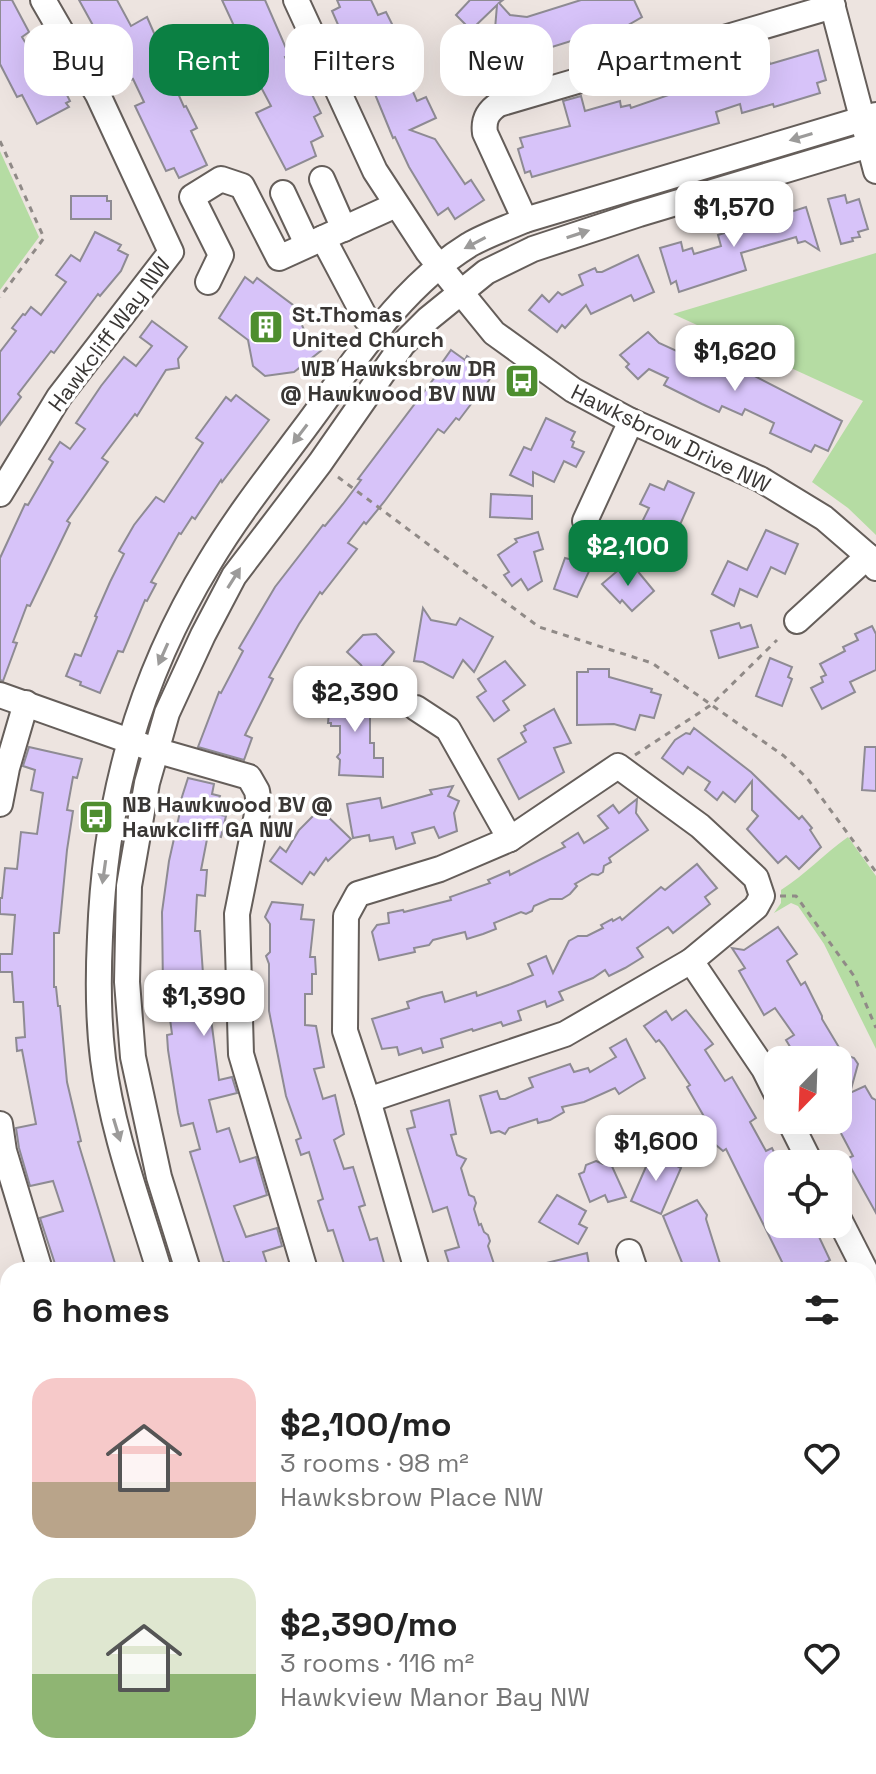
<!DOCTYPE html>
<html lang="en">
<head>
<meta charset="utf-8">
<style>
	:root { --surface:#fff; --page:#f6f6f6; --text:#222; --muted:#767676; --accent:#0b8043 }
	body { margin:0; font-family:"Space Grotesk",sans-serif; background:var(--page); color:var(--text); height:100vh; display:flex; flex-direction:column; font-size:30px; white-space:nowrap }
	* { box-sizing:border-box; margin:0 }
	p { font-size:26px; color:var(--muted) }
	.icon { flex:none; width:44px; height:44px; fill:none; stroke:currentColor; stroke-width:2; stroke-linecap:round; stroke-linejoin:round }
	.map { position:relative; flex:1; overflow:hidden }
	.details { position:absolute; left:0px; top:1262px; width:876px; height:512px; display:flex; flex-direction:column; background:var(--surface); border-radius:24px 24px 0 0; box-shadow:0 8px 32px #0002 }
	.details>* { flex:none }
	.banner { position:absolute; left:24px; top:24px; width:828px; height:72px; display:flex; gap:16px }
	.needle { width:52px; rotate:203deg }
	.buttons { position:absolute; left:764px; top:1046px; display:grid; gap:16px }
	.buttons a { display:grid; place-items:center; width:88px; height:88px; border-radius:16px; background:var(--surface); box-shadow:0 8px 32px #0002; font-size:40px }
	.price { position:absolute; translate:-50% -68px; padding:0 18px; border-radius:16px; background:#fff; color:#222; font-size:26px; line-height:52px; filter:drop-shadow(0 2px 4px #0008) }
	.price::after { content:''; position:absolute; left:50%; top:48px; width:24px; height:18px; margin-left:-12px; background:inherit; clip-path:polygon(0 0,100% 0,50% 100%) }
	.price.selected { background:var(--accent); color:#fff }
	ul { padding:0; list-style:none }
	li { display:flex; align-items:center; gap:24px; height:200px; padding:0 32px }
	li span { display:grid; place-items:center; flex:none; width:224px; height:160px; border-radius:24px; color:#555 }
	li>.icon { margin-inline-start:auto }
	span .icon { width:96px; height:96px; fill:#fffc; stroke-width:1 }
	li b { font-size:34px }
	h2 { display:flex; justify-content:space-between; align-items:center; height:96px; padding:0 32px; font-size:34px }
	.tag { padding:0 28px; border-radius:24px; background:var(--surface); box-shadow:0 8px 32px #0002; font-size:28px; line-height:72px }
	.tag.selected { background:var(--accent); color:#fff }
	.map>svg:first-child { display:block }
	.green { fill:#b5dca3 }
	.building { fill:#d7c3f9; stroke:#8e8b93; stroke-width:2 }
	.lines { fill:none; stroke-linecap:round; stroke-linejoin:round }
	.minor-casing { stroke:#655e5a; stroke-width:28 }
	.path { stroke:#908a87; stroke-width:3; stroke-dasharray:6 6; stroke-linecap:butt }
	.minor { stroke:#fff; stroke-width:24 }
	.oneway { fill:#9c9b9a }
	.labels { text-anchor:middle; stroke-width:7; stroke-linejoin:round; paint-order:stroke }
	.poi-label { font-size:22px; font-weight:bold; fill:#3a3735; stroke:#fff; text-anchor:start }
	.street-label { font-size:22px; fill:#3a3735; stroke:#fff }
</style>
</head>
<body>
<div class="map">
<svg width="876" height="1774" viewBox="0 0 876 1774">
	<rect width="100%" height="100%" fill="#ede4e0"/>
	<g class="green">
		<path d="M0,151l39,86 -39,53z"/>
		<path d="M876,253v282l-28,-27 -36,-26 51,-81 -190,-87z"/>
		<path d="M848,837l28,39v173l-52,-105 -26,-38 -7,-3 -17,10 7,-10v-13c24,-15 43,-36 67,-53z"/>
	</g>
	<g class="building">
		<path d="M0,0h12l17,32 -7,5 17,28 4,-2 13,25 6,-3 8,16 -4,2 3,4 -32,17 -15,-29 -5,2 -17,-33z"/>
		<path d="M79,0h38l14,26 16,-9 18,41 -7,3 14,29 4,-1 8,18 2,-1 11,22 -6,3 16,34 -28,13 -5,-10 -8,3 -31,-65 9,-4 -11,-23 -7,4 -24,-49 -7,-5z"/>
		<path d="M222,0h43l24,55 -4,2 10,22 3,-1 6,12 5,-2 12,25 -7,4 9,19 -12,6 5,14 -30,14 -30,-57 15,-7 -27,-51 3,-1z"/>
		<path d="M337,0h34l7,15 8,-3 12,24 -8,3 27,62 9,-4 10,21 -26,12 25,9 30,45 6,-4 13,20 -29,19 -7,-11 -10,7 -29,-48 -14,-30 -2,1 -21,-51 2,-1 -22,-44 -10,-16 -3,1 -7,-16 8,-4z"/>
		<path d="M470,0h33l-4,3 11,12 17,2 54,-17h53l8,17 -26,15 -2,-3 -29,7 2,9 -14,4 -2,-8 -48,15h-10l-20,-3 4,-48 -26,25 -15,-15z"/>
		<path d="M818,50l8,30 -9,3 3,10 -46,14 -1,-3 -31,9 -2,-9 -24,8 3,11 -187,54 -2,-6 -5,2 -7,-24 5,-2 -3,-9 50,-12 -7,-25 18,-5 4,15 35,-10 1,6 9,-2 1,3 64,-22 -1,-3 27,-10 -1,-4 48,-11 2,6z"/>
		<path d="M845,195l2,8 12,-4 9,30 -10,3 2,5 -8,1 1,3 -12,3 -13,-45z"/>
		<path d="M71,196h36v5h4v18h-40z"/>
		<path d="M806,207l13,43 -14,-9 -7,2 -2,-6 -55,16 5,17 -67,22 -3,-11 -5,3 -11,-36 21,-6 2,9 9,-3 2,6 27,-8 -3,-11z"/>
		<path d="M95,232l26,13 -3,5 10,5 -7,16 -21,25 -2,-2 -44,59 -3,-2 -33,43 3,3 -21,28v-73l16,-21 -4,-3 11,-14 2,1 6,-8 10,8 25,-33 -10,-7 15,-20 9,6z"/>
		<path d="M638,255l16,37 -20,9 -3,-6 -40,19 -5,-9 -21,23 -3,-3 -5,7 -28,-22 13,-15 7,7 9,-10 4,3 21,-10 -4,-10 16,-7 2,4h5z"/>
		<path d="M245,277l8,6 4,-5 36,27 12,27 27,10 -38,30 -29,4 -12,-10 -5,-26 -29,-22z"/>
		<path d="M152,321l35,26 -9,12 1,9 -13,2 -29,46 -2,-2 -33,44 6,4 -41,59 3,2 -40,83 -3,-1 -14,37 4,1 -14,38 -3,-1v-122l25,-54 3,1 25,-43 -4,-3 11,-17 10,7 15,-20 -9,-6 25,-37 23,-29 12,9 16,-20 -12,-9z"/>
		<path d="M648,332l11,11 46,21 2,-4 35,16 3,-5 97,50 -14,30 -13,-6 -4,7 -41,-19 4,-10 -29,-14 -3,6 -20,-9 -3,6 -17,-8 -38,-19 4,-7 -19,-9 -11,10 -12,-12 3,-3 -9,-9z"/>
		<path d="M451,350l14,10 2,-4 26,19 -34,45 -3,-2 -12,15 -6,-4 -54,73 -18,22 -2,-2 -16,21 9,6 -35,45 -2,-2 -21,32 -30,53 4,2 -28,56 7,3 -8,22 -46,-13 21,-55 2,1 22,-42 -4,-3 36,-61 48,-62 2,1 18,-22 18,-24 -3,-1 83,-110 -2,-2z"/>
		<path d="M236,395l33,25 -47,62 -1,-2 -26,39 -3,-2 -11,17 -2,-1 -28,49 5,2 -9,17 -2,-1 -22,52 -5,-1 -18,42 -20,-8 1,-3 -15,-6 9,-22 6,2 16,-39 -2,-1 15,-34 14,-28 -5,-3 15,-26 22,-28 8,5 39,-59 -7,-5 30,-41 5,4z"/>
		<path d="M546,418l29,14 -4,8 3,2 -2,5 12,5 -8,15 -12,-6 -10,21 -21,-10v14l-23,-11 14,-28 7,3z"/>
		<path d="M668,481l26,12 -23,52 11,5 -12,18 -8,-3 -2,5 -20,-10 6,-14 -13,-6 16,-32 -9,-4 10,-20 14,6z"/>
		<path d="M491,494l41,2v23l-42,-2z"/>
		<path d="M766,530l32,14 -13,30 -14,-7 -14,30 -17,-8 -6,17 -22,-12 16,-33 19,9z"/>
		<path d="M538,532l5,17 -9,3 8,29 -14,9 -7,-11 -9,7 -8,-11 5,-3 -11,-17 19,-13 -2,-3z"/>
		<path d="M565,558l27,7 -15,32 -23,-8z"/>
		<path d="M622,567l10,10 4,-8 18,22 -22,20 -10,-11 -2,3 -18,-19z"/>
		<path d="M423,608l8,12 25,5 4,-7 33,19 -19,35 -11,-12 -10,18 -30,-16 -9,-1z"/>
		<path d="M739,623l2,5 10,-3 7,22 -39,11 -8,-27z"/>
		<path d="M872,626l4,8v36l-26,12 5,10 -33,17 -11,-21 12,-6 -2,-5 5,-2 -6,-11 25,-13 -2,-4 15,-7 -3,-6z"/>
		<path d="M376,634l18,18 -12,14 6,6 -13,13 -13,-13 2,-2 -3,-5 -14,-13 16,-17z"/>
		<path d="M770,658l22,9 -4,10 4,2 -10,27 -26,-10z"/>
		<path d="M505,661l20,24 -22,16 6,9 -15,11 -17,-24 9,-6 -8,-12z"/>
		<path d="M588,669h21v8l43,12 -1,3 10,3 -7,23 -14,-3 -5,15 -21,-6 -37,1v-53h11z"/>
		<path d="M370,691v52h4v15h9v19l-44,-2 1,-15 -3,-3 3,-4v-27h-9v-3h-3l3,-31z"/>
		<path d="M554,709l17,34 -17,5 10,24 -45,27 -21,-40 28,-17 -5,-9 5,-3 -2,-4z"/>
		<path d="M694,728l57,44 48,47 3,-3 10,12 -2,2 11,17 -22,22 -13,-13 -8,7 -31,-34 11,-13 -6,-6v-29l-17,21 -12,-10 -6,8 -12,-10 5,-8 -22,-15 -5,7 -21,-16 13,-18 11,-7 4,1z"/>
		<path d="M29,747l53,12 -5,19 -4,-1 -6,33 6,1 -6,39 -8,83h-5v54h2l2,19h2l7,76 14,59 -3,1 39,128h-60l-17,-52 23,-7 -10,-30 -23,5 -11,-38 -3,-20 20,-4 -14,-74 -5,1 -1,-13 9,-1 -2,-35h-9l-2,-30h-12v-18h12l3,-39 -15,-1v-16h2l3,-30 12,1 4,-37 16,2 6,-41 -12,-3 4,-20 -12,-4z"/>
		<path d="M865,747h11v44l-14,-1z"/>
		<path d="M188,778l26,6 -2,10 8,2 -5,18 11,2 -5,21 -13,-3 -7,36h6l-2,26 -8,-1 -2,36h5l4,57h3l12,92 13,-3 5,16 -28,7 8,32 12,-4 11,34 16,-5 11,38 -33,11 12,31 31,-9 5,18 -19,6 6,18h-37l-3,-8 -5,1 -34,-111 10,-3 -7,-26 -12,3 -3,-13 -10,-63 -1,-15 5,-1 -4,-30 -4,1 -1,-16 -1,-77 7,-51 13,-58h-2z"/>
		<path d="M453,786l-5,10 11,5 -5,12 3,18 -18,7 -5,-11 -22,6 3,10 -19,6 -3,-12 -23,4 -1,-6 -16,3 -6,-34 33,-6 2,10 50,-14 -2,-4z"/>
		<path d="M637,799l-1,14 12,17 -39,28 2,4 -7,4 -1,6 -5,3 -6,-1 -17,10 2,2 -7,8 -8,5h-12l-16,7 -2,5 -6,3 -5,-2 -27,11 2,6 -13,5 -16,5 -2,-7 -32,8 -4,5 -15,3 1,4 -36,8 -7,-28 5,-7 12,-2 -1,-10 15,-3 1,2 47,-12 -1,-3 40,-14 -2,-3 21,-9 1,4 55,-28 -3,-4 16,-10 6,10 24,-15 -10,-12 15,-11 6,8z"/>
		<path d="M320,809l31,30 -23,22 -2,-3 -12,17 -4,-3 -8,12 -32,-23 10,-14 6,5 13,-22z"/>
		<path d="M697,864l20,24 -12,9 5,7 -37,29 -5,-6 -31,21 6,9 -18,11 -16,8 -4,-6 -12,8 -34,14 4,8 -16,7 -2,-6 -27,10 3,9 -18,6 -2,-4 -28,9 -1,-2 -31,10 2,8 -20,6 -2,-5 -22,7 -2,-8 -15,2 -10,-30 37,-11 -2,-6 15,-5 20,-5 3,10 31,-10 1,4 34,-12 22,-9 -5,-11 18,-8 7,17 16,-32 9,-5h9l16,-8 -2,-3 11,-6 1,2 7,-4 2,3 39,-33 4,3z"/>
		<path d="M272,902l31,3 -2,14 13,1 -4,37h5l1,17h-4v20h-7v31l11,1 8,41 -10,2 9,30 12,-4 9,39 -10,6 10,29 9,-2 12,38 -6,2 11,33 7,-2 9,32h-40l-13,-40 -5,1 -10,-30 5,-2 -14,-47 -8,3 -5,-15 5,-2 -15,-42 -17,-85v-47l-3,-8 4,-4v-28l-5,-7z"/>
		<path d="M778,927l19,27 -10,7 14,24 4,-3 17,34v3l21,35 11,4 4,6 -8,29 15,-7 7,12 4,2v113l-30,-54 7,-3 -19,-36h4v-60h-40l-12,-20 8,-5 -19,-27 -11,7 -25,-44 6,-3 -13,-20 12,2z"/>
		<path d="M686,1010l27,34 -8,6 20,31 7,-4 24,41 -6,4 16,29 6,-3 8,16h-2v60h35l17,36 -19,10h-25l-60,-121 -3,2 -13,-11 3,-8 -26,-45 3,-2 -26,-39 -5,-6 -3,2 -12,-16 22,-15 6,9z"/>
		<path d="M626,1039l19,39 -7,4 -19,12 -4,-6 -31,14 -22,5 2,5 -14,8 -12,3 -1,-4 -28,9 -4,6 -6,-3 -8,2 -11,-37 17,-5 3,8h5l28,-12 -4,-9 41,-14 4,8 14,-4 2,4 26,-15 -6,-9z"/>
		<path d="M449,1100l7,34 -5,1 6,20 9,4 -5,9 8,27 5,2 2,6 -2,6 5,16 2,-1 3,8 4,3 2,6 -2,5 8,24h-45l-6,-19 14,-4 -12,-40 -14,5 -26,-83 8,-2 -4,-16z"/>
		<path d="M652,1153l21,6 2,6 6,3 -20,46 -30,-13z"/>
		<path d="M596,1161l7,3 7,-2 16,35 -18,5 -3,-7 -15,7 -11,-28 5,-2 2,-7z"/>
		<path d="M557,1195l29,16 -7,13 8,4 -9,16 -39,-22z"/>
		<path d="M697,1200l10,15 -1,4 16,51h-37l-22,-54z"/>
		<path d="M587,1253l3,17h-52v-5z"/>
	</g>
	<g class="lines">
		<g class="minor-casing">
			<g id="minor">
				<path d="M296,0l79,171 53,81 66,81 79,57 58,31 129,58 64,39 44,38 8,12"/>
				<path d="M831,0l45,171"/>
				<path d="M322,179l22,50"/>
				<path d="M283,193l24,51"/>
				<path d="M525,220l-40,-87c-2,-14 3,-22 14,-29l334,-98"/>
				<path d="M323,238l43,81 14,9"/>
				<path d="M208,282l13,-27 -29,-58 29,-18 21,7 37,72 117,-53"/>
				<path d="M0,494l59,-97 112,-145 -73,-157 -55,-95"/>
				<path d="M585,521l46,-100"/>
				<path d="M797,621l71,-65"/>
				<path d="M0,695l155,55 94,27 8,14 2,13 -22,110 4,140 64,216"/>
				<path d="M416,708l32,21 62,110"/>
				<path d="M0,804l7,-36 19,-65"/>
				<path d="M368,1100l197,-66 126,-73"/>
				<path d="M789,1120l22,44"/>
				<path d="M0,1124l4,27 36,119"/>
				<path d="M838,1217l27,53"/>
				<path d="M629,1252l6,18"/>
				<path d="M159,1270c-21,-70 -47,-139 -56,-211 -5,-40 -5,-81 -3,-122 5,-136 38,-257 109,-374 28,-47 62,-90 95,-134 49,-65 94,-140 165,-184 17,-10 38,-17 56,-25l351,-105"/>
				<path d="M188,1270l-29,-93 -26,-120 -6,-75 2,-96 18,-103 20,-70 36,-78 31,-59 86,-113 83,-119 25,-25 58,-47 47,-23 106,-35 237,-71"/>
				<path d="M417,1270l-49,-170 -23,-69 1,-115 12,-22 82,-25 70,-30 108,-73 82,60 56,52 6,18 -6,11 -65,54 73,108 14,28"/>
				<path d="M868,1277l8,16"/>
				<path d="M868,1379l8,-4"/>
				<path d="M0,1657l8,-4"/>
				<path d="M321,1766l4,8"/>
				<path d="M459,1766l3,8"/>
				<path d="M571,1766l3,8"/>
			</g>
		</g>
		<g class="path">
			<path d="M0,141l44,97 -44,59"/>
			<path d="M338,477l201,150 113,36 132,93 23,22 69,94"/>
			<path d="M635,755l76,-50 66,-65"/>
			<path d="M780,896h16l58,80 22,52"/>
		</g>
		<use href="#minor" class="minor"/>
	</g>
	<defs><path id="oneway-solid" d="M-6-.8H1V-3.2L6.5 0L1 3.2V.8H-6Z" transform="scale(2)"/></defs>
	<g class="oneway">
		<use href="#oneway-solid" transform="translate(801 137) rotate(163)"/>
		<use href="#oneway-solid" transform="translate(578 234) rotate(-18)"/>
		<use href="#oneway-solid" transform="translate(475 243) rotate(152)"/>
		<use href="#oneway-solid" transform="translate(300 434) rotate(127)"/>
		<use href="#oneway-solid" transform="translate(234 578) rotate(-58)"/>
		<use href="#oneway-solid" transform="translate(163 654) rotate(114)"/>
		<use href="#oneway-solid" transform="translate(104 872) rotate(98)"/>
		<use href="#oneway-solid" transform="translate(117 1130) rotate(73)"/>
	</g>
	<defs>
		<g id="building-square" transform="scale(1.8)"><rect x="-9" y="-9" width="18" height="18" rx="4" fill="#4e8e2f" stroke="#fff"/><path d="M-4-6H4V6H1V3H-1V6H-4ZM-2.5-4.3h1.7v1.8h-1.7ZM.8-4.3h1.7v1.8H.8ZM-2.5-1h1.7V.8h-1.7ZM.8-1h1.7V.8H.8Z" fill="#fff"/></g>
		<g id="bus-square" transform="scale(1.8)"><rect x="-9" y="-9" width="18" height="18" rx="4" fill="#4e8e2f" stroke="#fff"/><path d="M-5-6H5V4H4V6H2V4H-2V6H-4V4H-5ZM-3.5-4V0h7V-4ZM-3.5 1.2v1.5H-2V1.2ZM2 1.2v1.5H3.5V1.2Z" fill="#fff"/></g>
	</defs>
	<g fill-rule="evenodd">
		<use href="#building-square" x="266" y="327"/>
		<use href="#bus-square" x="522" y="381"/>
		<use href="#bus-square" x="96" y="817"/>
	</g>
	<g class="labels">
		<g class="poi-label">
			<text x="292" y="322">St.Thomas<tspan x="292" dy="25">United Church</tspan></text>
			<text x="496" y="376" text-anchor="end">WB Hawksbrow DR<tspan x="496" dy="25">@ Hawkwood BV NW</tspan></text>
			<text x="122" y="812">NB Hawkwood BV @<tspan x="122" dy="25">Hawkcliff GA NW</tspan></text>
		</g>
		<g class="street-label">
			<text transform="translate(109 334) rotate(-53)" y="8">Hawkcliff Way NW</text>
			<text transform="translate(671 438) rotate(26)" y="8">Hawksbrow Drive NW</text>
		</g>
	</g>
</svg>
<div class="buttons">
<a><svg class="needle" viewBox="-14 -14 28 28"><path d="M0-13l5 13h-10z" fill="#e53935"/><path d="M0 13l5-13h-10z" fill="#767676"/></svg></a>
<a><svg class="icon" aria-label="locate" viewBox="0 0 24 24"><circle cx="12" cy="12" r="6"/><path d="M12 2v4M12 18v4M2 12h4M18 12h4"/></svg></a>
</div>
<b class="price" style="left:734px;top:249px">$1,570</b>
<b class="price" style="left:735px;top:393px">$1,620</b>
<b class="price selected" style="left:628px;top:588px">$2,100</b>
<b class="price" style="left:355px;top:734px">$2,390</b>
<b class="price" style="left:204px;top:1038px">$1,390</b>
<b class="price" style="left:656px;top:1183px">$1,600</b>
<div class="banner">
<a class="tag">Buy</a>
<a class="tag selected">Rent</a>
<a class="tag">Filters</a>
<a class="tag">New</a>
<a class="tag">Apartment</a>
</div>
<section class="details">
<h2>6 homes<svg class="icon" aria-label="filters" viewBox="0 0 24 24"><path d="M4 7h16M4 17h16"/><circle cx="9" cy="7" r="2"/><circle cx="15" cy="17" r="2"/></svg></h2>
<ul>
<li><span style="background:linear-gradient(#f6c9c9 65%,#b9a48a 0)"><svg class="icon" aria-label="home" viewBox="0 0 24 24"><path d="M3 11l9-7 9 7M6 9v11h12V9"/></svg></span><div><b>$2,100/mo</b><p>3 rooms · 98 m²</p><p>Hawksbrow Place NW</p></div><svg class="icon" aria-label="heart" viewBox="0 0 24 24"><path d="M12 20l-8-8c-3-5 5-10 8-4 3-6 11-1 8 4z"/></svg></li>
<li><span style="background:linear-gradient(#dfe7d0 60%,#8fb573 0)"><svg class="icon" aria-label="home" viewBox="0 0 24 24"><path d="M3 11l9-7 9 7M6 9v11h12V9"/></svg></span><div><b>$2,390/mo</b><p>3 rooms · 116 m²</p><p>Hawkview Manor Bay NW</p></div><svg class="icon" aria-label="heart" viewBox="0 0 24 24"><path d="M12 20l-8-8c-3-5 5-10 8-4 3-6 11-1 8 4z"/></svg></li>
</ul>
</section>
</div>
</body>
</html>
